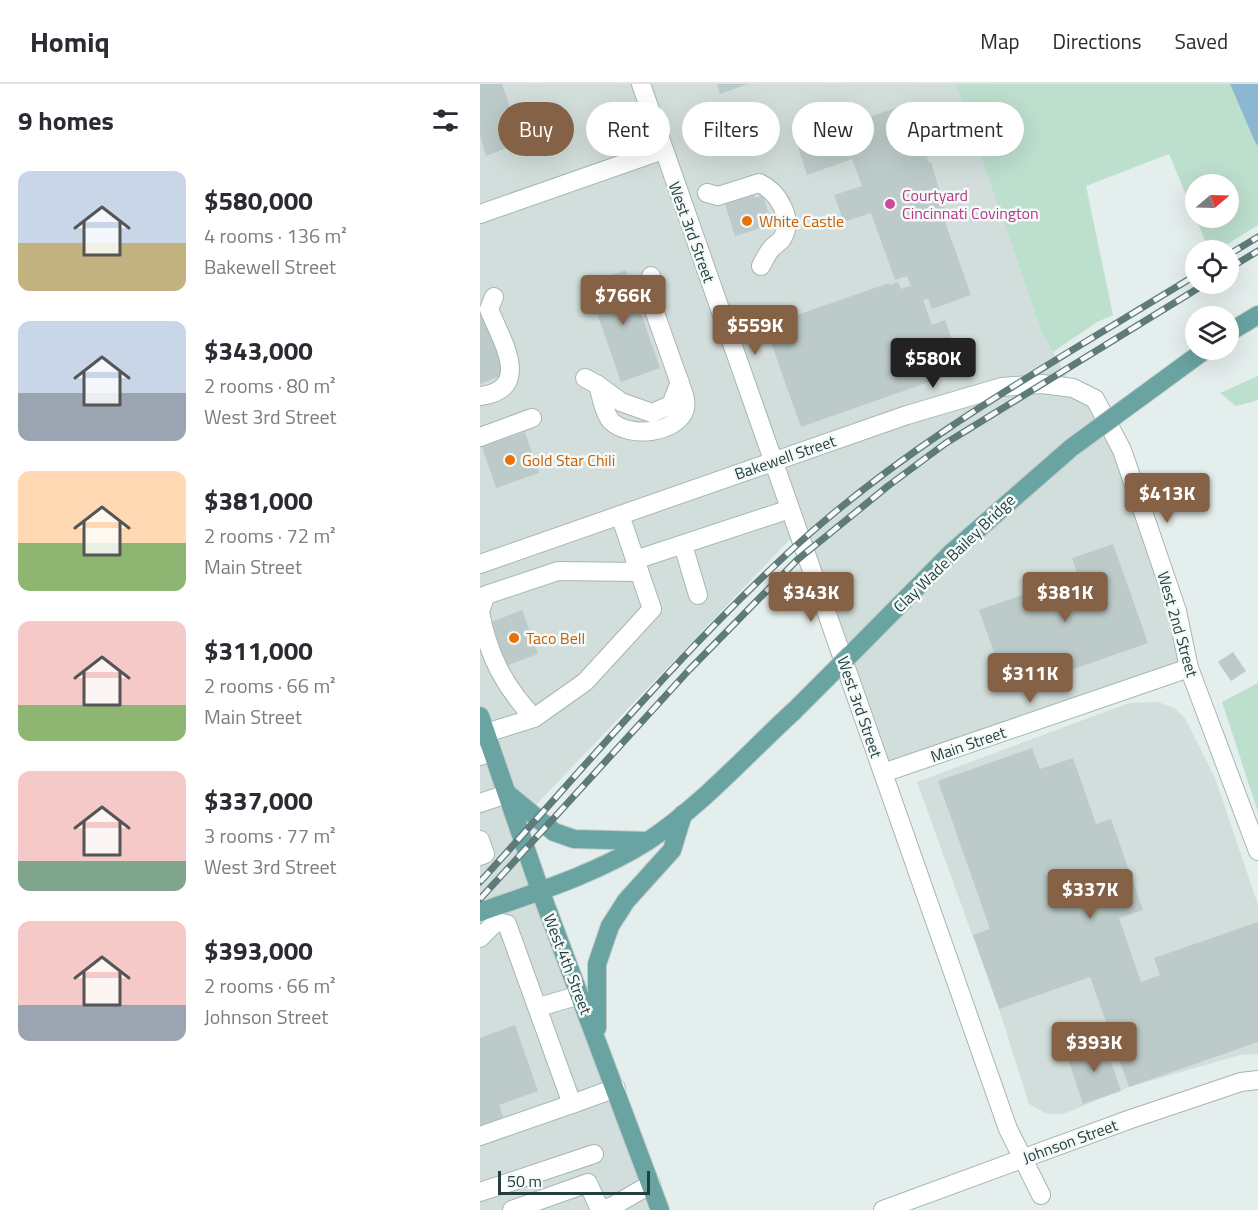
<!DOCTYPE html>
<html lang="en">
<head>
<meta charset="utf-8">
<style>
	:root { --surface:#fff; --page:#f2f2f3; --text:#2b2b33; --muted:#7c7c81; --line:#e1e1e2; --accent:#856246 }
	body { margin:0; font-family:"Titillium Web",sans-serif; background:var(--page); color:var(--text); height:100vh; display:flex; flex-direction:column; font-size:22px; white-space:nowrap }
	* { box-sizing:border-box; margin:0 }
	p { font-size:20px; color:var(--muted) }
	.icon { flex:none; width:33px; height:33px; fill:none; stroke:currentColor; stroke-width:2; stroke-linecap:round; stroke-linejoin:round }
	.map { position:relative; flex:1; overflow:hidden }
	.details { display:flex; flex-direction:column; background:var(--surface); width:480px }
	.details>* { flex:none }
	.banner { position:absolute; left:18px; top:18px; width:570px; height:54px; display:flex; gap:12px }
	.needle { width:39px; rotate:71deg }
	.tools { position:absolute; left:705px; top:90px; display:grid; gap:12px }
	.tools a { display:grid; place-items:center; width:54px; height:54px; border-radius:50%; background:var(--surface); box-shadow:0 6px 24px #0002; font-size:30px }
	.scale { position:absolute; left:18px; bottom:15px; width:152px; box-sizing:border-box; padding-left:6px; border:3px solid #23403f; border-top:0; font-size:16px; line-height:21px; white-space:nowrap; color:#23403f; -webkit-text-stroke:4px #f5faf9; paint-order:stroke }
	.price { position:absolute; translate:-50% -51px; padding:0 14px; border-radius:6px; background:var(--accent); color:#fff; font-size:20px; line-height:39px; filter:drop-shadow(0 2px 3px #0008) }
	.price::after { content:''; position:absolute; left:50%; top:36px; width:18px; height:14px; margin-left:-9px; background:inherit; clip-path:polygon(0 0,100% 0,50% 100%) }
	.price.active { background:#222; color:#fff }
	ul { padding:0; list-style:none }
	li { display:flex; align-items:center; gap:18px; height:150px; padding:0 18px }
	li span { display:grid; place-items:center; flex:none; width:168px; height:120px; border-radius:12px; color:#555 }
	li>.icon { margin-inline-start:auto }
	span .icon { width:72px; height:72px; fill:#fffc; stroke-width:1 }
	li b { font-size:26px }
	h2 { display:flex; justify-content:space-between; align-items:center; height:72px; padding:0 18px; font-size:26px }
	.pill { padding:0 21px; border-radius:27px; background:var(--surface); box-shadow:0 6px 24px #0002; font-size:21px; line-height:54px }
	.pill.active { background:var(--accent); color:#fff }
	header { display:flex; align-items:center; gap:36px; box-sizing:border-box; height:84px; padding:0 30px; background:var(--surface); border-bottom:2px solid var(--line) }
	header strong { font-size:28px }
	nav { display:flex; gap:33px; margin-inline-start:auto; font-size:21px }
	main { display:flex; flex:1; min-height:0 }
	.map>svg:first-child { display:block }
	.built { fill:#d2dedb }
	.green { fill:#bddfce; fill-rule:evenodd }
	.water { fill:#8cb7d2 }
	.building { fill:#bccbc9 }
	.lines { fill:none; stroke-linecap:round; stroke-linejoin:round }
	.minor-casing { stroke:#a6b6b5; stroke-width:20 }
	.major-casing { stroke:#c1cac9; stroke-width:20 }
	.minor { stroke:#fff; stroke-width:18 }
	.major { stroke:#69a3a2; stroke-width:18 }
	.rail-casing { stroke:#5e7b7a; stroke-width:7 }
	.rail { stroke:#f5faf9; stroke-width:4.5; stroke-dasharray:14; stroke-linecap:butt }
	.major-bridge-casing { stroke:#c1cac9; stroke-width:20; stroke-linecap:butt }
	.major-bridge { stroke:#69a3a2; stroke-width:18 }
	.hotel-dot { fill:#d1479c; stroke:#f5faf9; stroke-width:2 }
	.food-dot { fill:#e8710a; stroke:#f5faf9; stroke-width:2 }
	.labels { text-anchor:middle; stroke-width:5; stroke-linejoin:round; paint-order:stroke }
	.hotel-label { font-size:16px; fill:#b23c85; stroke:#f5faf9; text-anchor:start }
	.food-label { font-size:16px; fill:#c56008; stroke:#f5faf9; text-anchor:start }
	.street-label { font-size:16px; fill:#23403f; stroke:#f5faf9 }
</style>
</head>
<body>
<header>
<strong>Homiq</strong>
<nav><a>Map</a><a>Directions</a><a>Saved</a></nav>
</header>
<main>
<section class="details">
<h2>9 homes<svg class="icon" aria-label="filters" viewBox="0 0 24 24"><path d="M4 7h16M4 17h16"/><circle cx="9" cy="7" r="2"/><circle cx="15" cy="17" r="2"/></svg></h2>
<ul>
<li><span style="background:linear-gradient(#c9d6e8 60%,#c2b280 0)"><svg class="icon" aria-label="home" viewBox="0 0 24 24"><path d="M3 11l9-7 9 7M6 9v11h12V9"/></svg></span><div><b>$580,000</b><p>4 rooms · 136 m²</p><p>Bakewell Street</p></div></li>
<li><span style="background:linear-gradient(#c9d6e8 60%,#9aa5b1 0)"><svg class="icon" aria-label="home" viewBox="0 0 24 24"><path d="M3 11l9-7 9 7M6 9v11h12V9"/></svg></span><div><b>$343,000</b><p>2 rooms · 80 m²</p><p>West 3rd Street</p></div></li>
<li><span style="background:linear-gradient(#ffd9b3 60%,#8fb573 0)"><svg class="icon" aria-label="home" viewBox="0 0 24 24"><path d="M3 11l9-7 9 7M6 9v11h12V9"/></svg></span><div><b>$381,000</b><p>2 rooms · 72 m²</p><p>Main Street</p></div></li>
<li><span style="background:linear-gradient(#f6c9c9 70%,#8fb573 0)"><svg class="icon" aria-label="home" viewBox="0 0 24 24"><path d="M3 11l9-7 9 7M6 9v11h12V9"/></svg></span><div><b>$311,000</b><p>2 rooms · 66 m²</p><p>Main Street</p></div></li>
<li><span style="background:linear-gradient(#f6c9c9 75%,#7fa58c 0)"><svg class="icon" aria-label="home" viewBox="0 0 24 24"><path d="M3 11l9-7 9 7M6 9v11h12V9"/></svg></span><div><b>$337,000</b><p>3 rooms · 77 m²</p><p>West 3rd Street</p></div></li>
<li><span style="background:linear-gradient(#f6c9c9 70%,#9aa5b1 0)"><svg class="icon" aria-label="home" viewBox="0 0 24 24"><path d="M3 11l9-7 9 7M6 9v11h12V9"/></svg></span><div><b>$393,000</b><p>2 rooms · 66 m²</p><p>Johnson Street</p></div></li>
</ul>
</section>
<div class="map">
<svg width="778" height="1126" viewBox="0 0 778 1126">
	<rect width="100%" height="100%" fill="#e4eeec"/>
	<g class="built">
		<path d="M0,0h476l85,246 32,58 22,11 94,269 -306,105 -86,-241 -268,280 -22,-19 153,417h-180z"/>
		<path d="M678,618l16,6 11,10 30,60 43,127v149l-18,1 -111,32 -66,27h-16l-18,-10 -30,-95 -82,-227 212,-79z"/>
	</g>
	<g class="green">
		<path d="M476,0h274l28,62v79l-40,25h-9l-40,-96 -83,32 27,129 -16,7 -44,30 -12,-22zM716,100h32v34h-32z"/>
		<path d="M778,292v24l-22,6 -16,-13z"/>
		<path d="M778,599v129l-36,-110z"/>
	</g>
	<path class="water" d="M750,0h28v62l-3,-4z"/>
	<g class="building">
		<path d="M0,0h22l20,58 -36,14 -6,-21z"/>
		<path d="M237,0h31l-28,10z"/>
		<path d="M425,21l12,36 4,-1 8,23 2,-1 15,50 -4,1 29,82 -39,14 -4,-10 -5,1 9,25 13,-5 18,50 -162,57 -36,-101 124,-43 1,2 8,-3 3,7 10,-3 -4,-10 -12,4 -24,-67 -27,9 -10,-27 28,-9 -10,-27 -45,16 -11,-34z"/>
		<path d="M274,111l1,3 8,-3 5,17 -7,3 4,12 -30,9 -10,-32z"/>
		<path d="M146,186l34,98 -39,14 -34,-98z"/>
		<path d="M0,218l26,72 -26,10z"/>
		<path d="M45,348l14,41 -43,15 -14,-41z"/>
		<path d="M633,460l35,99 -140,49 -29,-82 99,-34 -6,-18z"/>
		<path d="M42,526l16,44 -32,12 -15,-44z"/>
		<path d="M753,568l13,19 -15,10 -13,-19z"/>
		<path d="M552,664l8,21 33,-11 23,66 15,-5 32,91 -24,8 22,64 19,-7 -6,-17 104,-36v120l-129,45 -39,-110 -91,32 -26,-74 17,-6 -52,-148z"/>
		<path d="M35,941l23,66 -39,14 6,17 -25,9v-93z"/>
		<path d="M624,958l17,49 -38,13 -16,-48z"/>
	</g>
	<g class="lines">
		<g class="minor-casing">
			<g id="minor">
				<path d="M161,0l367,1045 33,66"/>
				<path d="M227,109l11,3 41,-13c18,8 36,35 23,56 -3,4 -8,6 -11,10 -4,5 -7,11 -10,17"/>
				<path d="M0,130l183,-64"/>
				<path d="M105,294l13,7c3,10 6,28 13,36 18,18 67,12 74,-12 1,-4 0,-10 -1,-14l-36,-102 3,-17"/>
				<path d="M118,301l23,17 31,11 19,-8 9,-23"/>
				<path d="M0,312c54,-7 21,-56 9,-87l5,-12"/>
				<path d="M0,353l52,-19"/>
				<path d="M203,461l15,50"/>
				<path d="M155,476l155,-51"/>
				<path d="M0,480l427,-149 95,-28 40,-3 31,4 22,11 27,51 55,161 12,57 69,183"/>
				<path d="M0,527l6,-16 72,-24 80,1"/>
				<path d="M0,528c8,43 24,74 54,106"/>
				<path d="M6,649l48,-15 51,-36 67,-73 -32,-94"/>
				<path d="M0,672l12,-4"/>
				<path d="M403,689l306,-105"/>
				<path d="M0,719l27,-9"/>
				<path d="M0,756l5,14 -5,2"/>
				<path d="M0,854l16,-16 11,2 65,180 -92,32"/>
				<path d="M59,923l41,-12"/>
				<path d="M92,1020l44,-16"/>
				<path d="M0,1108l114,-38"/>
				<path d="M32,1126l76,-27 12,27"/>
				<path d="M120,1126l13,-4 38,-22"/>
				<path d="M403,1126l245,-90 113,-38 17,-2"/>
			</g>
		</g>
		<g class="major-casing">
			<g id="major">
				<path d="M748,249l30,-18"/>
				<path d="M371,570l100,-101"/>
				<path d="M0,632l60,174 120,320"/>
				<path d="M28,710l46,38 20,7 73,2"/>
				<path d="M0,828c57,-20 116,-38 168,-71 52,-34 100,-88 146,-130"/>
				<path d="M117,944v-64l13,-38 16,-25 46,-51 11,-36"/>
			</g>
		</g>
		<use href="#minor" class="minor"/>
		<use href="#major" class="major"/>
		<g class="rail-casing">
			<g id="rail">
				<path d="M748,171l30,-18"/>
				<path d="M748,185l30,-18"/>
				<path d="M0,798c101,-111 198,-227 308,-329 121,-112 268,-192 408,-278"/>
				<path d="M0,815l209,-229 108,-110 91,-74 58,-43 259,-159"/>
			</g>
		</g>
		<use href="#rail" class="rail"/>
		<g class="major-bridge-casing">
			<g id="major-bridge">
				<path d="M471,469l120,-105 134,-98"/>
				<path d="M314,627l57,-57"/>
			</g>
		</g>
		<use href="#major-bridge" class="major-bridge"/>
	</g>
	<circle class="hotel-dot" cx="410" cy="120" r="6"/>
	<g class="food-dot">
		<circle cx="267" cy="137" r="6"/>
		<circle cx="30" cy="376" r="6"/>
		<circle cx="34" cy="554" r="6"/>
	</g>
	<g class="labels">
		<g class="hotel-label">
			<text x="422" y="117">Courtyard<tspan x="422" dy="18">Cincinnati Covington</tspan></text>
		</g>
		<g class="food-label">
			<text x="279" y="143">White Castle</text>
			<text x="42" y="382">Gold Star Chili</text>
			<text x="46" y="560">Taco Bell</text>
		</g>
		<g class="street-label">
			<text transform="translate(212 148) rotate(70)" y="6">West 3rd Street</text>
			<text transform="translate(305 373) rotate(-19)" y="6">Bakewell Street</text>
			<text transform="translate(474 469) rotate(-44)" y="6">Clay Wade Bailey Bridge</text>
			<text transform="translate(698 540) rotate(74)" y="6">West 2nd Street</text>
			<text transform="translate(380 623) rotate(71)" y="6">West 3rd Street</text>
			<text transform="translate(488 660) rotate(-19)" y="6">Main Street</text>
			<text transform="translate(88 880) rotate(69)" y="6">West 4th Street</text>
			<text transform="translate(590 1057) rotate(-20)" y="6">Johnson Street</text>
		</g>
	</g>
</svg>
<div class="tools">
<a><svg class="needle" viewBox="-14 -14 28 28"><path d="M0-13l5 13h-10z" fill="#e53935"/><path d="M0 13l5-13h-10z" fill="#7c7c81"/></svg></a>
<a><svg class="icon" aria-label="locate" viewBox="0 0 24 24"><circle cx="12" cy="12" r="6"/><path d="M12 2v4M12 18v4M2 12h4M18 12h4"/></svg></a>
<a><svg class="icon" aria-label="layers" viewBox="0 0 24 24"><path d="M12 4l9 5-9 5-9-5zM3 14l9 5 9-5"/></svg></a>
</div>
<div class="scale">50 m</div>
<b class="price" style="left:143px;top:242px">$766K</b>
<b class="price" style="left:275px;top:272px">$559K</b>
<b class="price active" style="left:453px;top:305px">$580K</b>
<b class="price" style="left:687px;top:440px">$413K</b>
<b class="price" style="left:331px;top:539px">$343K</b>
<b class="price" style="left:585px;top:539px">$381K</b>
<b class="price" style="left:550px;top:620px">$311K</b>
<b class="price" style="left:610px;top:836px">$337K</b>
<b class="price" style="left:614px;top:989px">$393K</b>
<div class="banner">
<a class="pill active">Buy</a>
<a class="pill">Rent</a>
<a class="pill">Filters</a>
<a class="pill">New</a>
<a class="pill">Apartment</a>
</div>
</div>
</main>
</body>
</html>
